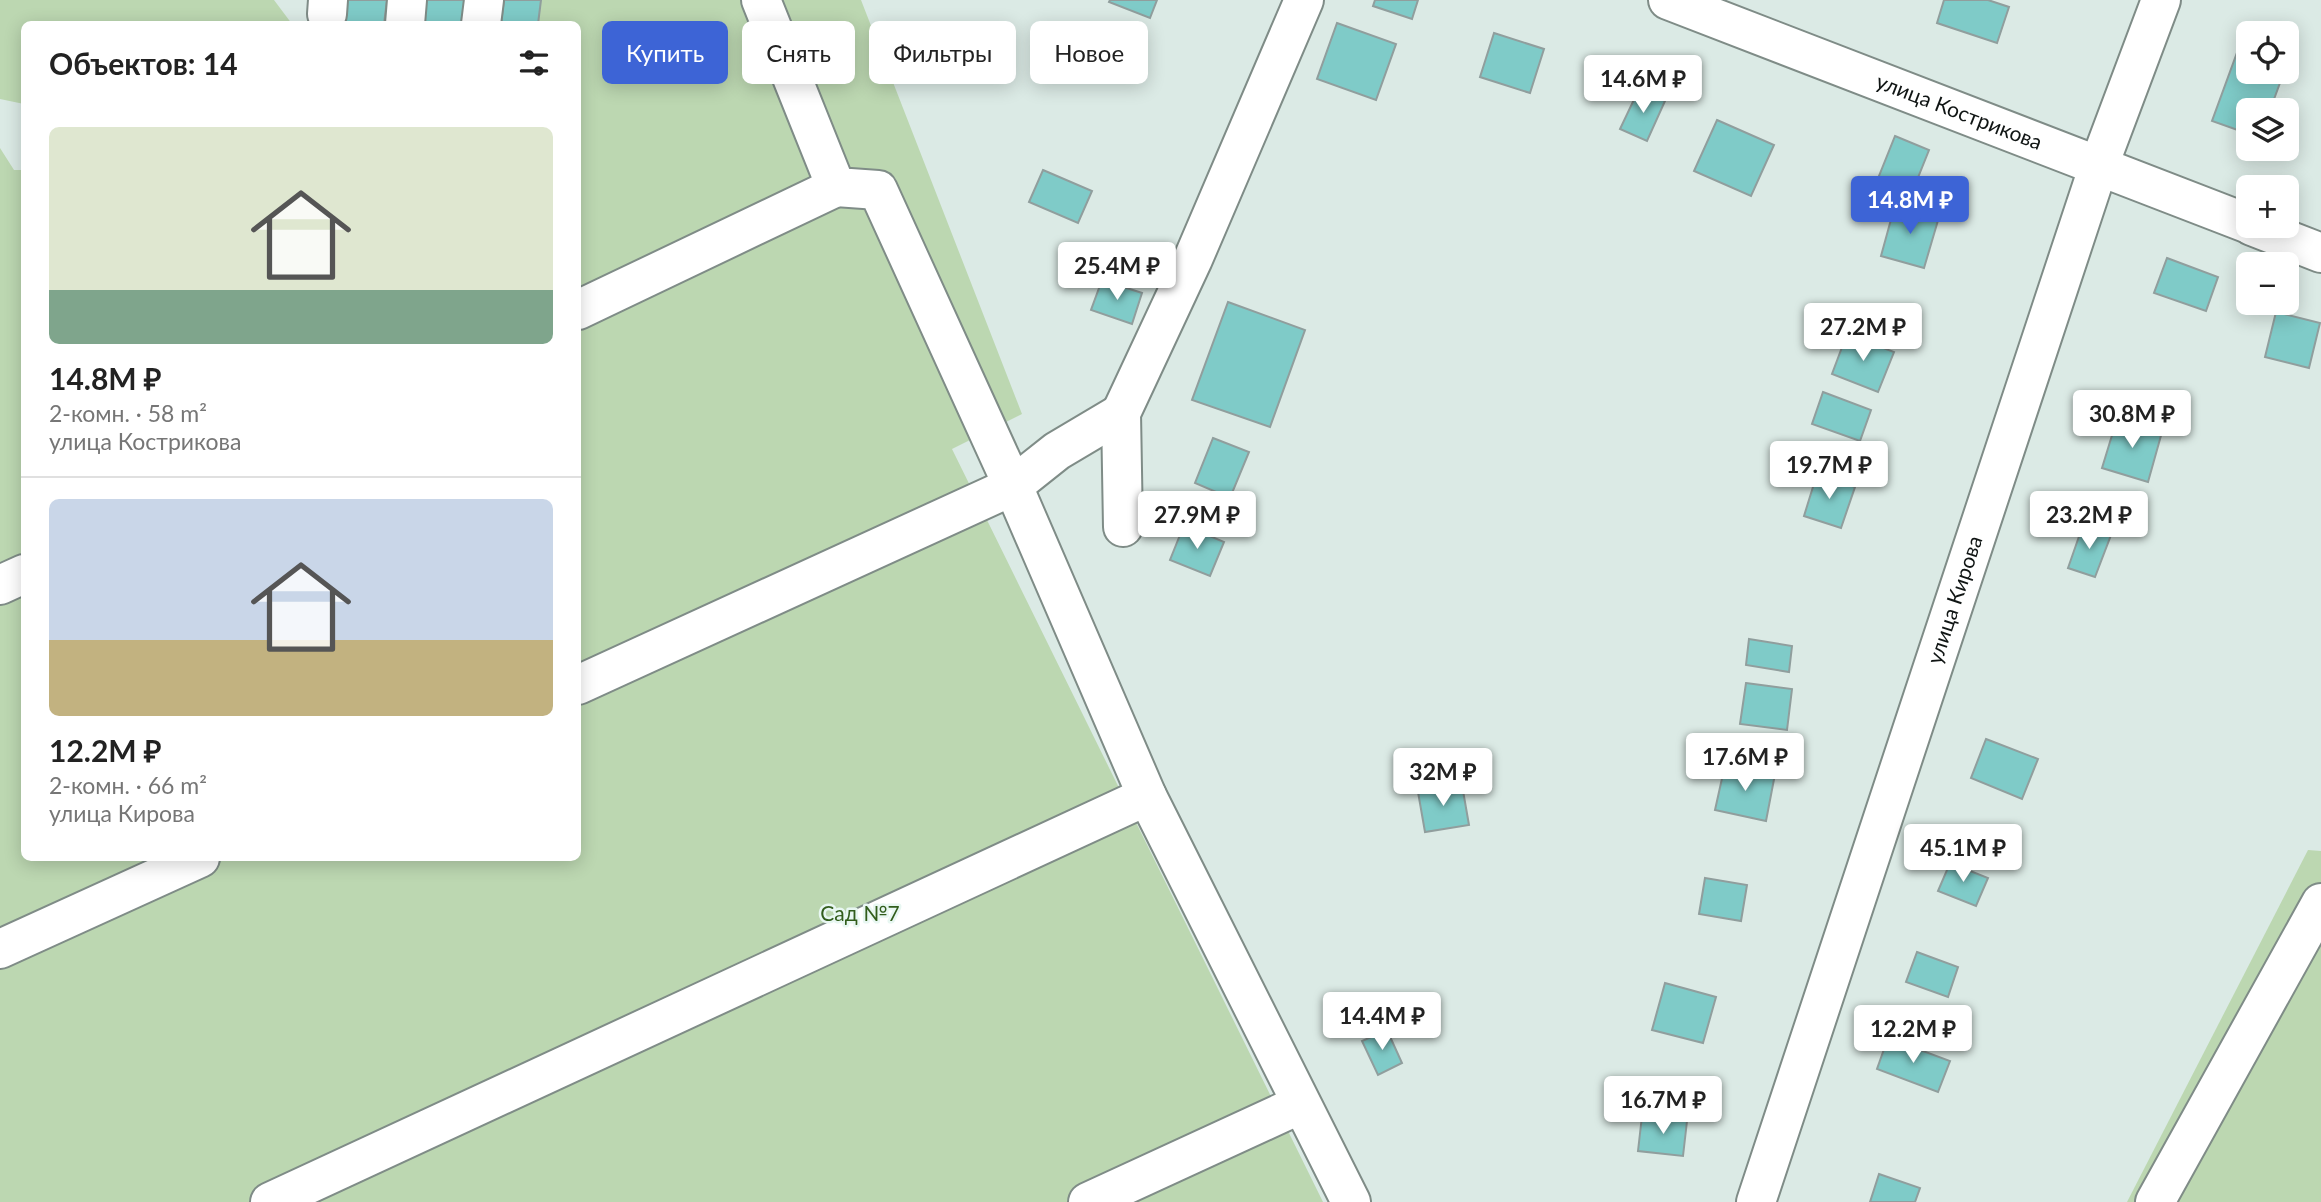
<!DOCTYPE html>
<html lang="ru">
<head>
<meta charset="utf-8">
<style>
	:root { --surface:#fff; --page:#f6f6f6; --text:#222; --muted:#767676; --line:#e0e0e0; --accent:#3d64d6 }
	body { margin:0; font-family:Lato,sans-serif; background:var(--page); color:var(--text); height:100vh; display:flex; flex-direction:column; font-size:26px; white-space:nowrap }
	* { box-sizing:border-box; margin:0 }
	p { font-size:23px; color:var(--muted) }
	.icon { flex:none; width:38px; height:38px; fill:none; stroke:currentColor; stroke-width:2; stroke-linecap:round; stroke-linejoin:round }
	.map { position:relative; flex:1; overflow:hidden }
	.panel { position:absolute; left:21px; top:21px; width:560px; height:840px; display:flex; flex-direction:column; background:var(--surface); border-radius:10px; box-shadow:0 4px 18px #0003 }
	.panel>* { flex:none }
	.guide { position:absolute; left:602px; top:21px; width:665px; height:63px; display:flex; gap:14px }
	.fabs { position:absolute; left:2236px; top:21px; display:grid; gap:14px }
	.fabs a { display:grid; place-items:center; width:63px; height:63px; border-radius:10px; background:var(--surface); box-shadow:0 4px 18px #0003; font-size:35px }
	.price { position:absolute; translate:-50% -60px; padding:0 16px; border-radius:7px; background:#fff; color:#222; font-size:23px; line-height:46px; filter:drop-shadow(0 2px 4px #0008) }
	.price::after { content:''; position:absolute; left:50%; top:42px; width:21px; height:16px; margin-left:-10px; background:inherit; clip-path:polygon(0 0,100% 0,50% 100%) }
	.price.active { background:var(--accent); color:#fff }
	ul { padding:0; list-style:none }
	li { display:grid; align-content:center; gap:14px; height:371px; padding:0 28px }
	li+li { border-top:2px solid var(--line) }
	li span { display:grid; place-items:center; height:217px; border-radius:10px; color:#555 }
	li>.icon { margin-inline-start:auto }
	span .icon { width:126px; height:126px; fill:#fffc; stroke-width:1 }
	li b { font-size:30px }
	h2 { display:flex; justify-content:space-between; align-items:center; height:84px; padding:0 28px; font-size:30px }
	.pill { padding:0 24px; border-radius:10px; background:var(--surface); box-shadow:0 4px 18px #0003; font-size:24px; line-height:63px }
	.pill.active { background:var(--accent); color:#fff }
	.map>svg:first-child { display:block }
	.green { fill:#bcd7b1 }
	.building { fill:#7fcbc8; stroke:#909e9d; stroke-width:2 }
	.lines { fill:none; stroke-linecap:round; stroke-linejoin:round }
	.minor-casing { stroke:#7f8c87; stroke-width:42 }
	.minor { stroke:#fff; stroke-width:38 }
	.labels { text-anchor:middle; stroke-width:5; stroke-linejoin:round; paint-order:stroke }
	.street-label { font-size:21px; fill:#101514; stroke:#e8f7f2 }
	.park-label { font-size:21px; fill:#325d1c; stroke:#e8f7f2 }
</style>
</head>
<body>
<div class="map">
<svg width="2321" height="1202" viewBox="0 0 2321 1202">
	<rect width="100%" height="100%" fill="#dbeae5"/>
	<g class="green">
		<path d="M0,0h274l18,24h-268v80l-24,-5z"/>
		<path d="M541,0h320l161,414 -70,35 371,753h-1323v-1054l14,22h10v688h554v-834h-40z"/>
		<path d="M2308,850l13,1v351h-194z"/>
	</g>
	<g class="building">
		<path d="M346,0h41l-3,24h-41z"/>
		<path d="M426,0h40l-2,24h-40z"/>
		<path d="M504,0h37l-3,24h-37z"/>
		<path d="M1110,0h47l-7,18 -41,-16z"/>
		<path d="M1375,0h43l-6,19 -39,-13z"/>
		<path d="M1944,0h44l21,7 -12,36 -60,-20z"/>
		<path d="M1337,23l59,21 -20,56 -59,-21z"/>
		<path d="M1494,33l50,16 -14,44 -50,-16z"/>
		<path d="M2242,39l7,2v31h35l-14,38h-21v24l-37,-13z"/>
		<path d="M1639,89l26,12 -18,40 -27,-12z"/>
		<path d="M1717,120l57,25 -23,51 -57,-25z"/>
		<path d="M1895,136l34,14 -20,50 -34,-14z"/>
		<path d="M1043,170l49,21 -14,32 -49,-21z"/>
		<path d="M1895,205l44,12 -15,51 -43,-12z"/>
		<path d="M2167,258l51,19 -12,34 -52,-18z"/>
		<path d="M1102,280l40,13 -10,31 -41,-14z"/>
		<path d="M1228,302l77,28 -35,97 -78,-27z"/>
		<path d="M2276,312l44,11 -11,45 -44,-11z"/>
		<path d="M1847,334l47,18 -16,40 -46,-18z"/>
		<path d="M1823,392l48,18 -11,31 -48,-17z"/>
		<path d="M2117,419l45,13 -14,50 -46,-14z"/>
		<path d="M1213,438l36,14 -19,46 -35,-15z"/>
		<path d="M1817,474l38,13 -14,41 -37,-12z"/>
		<path d="M1184,525l40,17 -14,34 -40,-16z"/>
		<path d="M2083,525l28,10 -16,42 -27,-9z"/>
		<path d="M1749,639l43,7 -3,26 -43,-7z"/>
		<path d="M1746,683l46,6 -5,41 -47,-6z"/>
		<path d="M1986,739l52,20 -16,40 -51,-21z"/>
		<path d="M1725,765l50,9 -9,47 -51,-11z"/>
		<path d="M1462,785l7,40 -44,7 -7,-40z"/>
		<path d="M1950,863l38,15 -12,28 -38,-15z"/>
		<path d="M1705,878l42,7 -6,36 -42,-7z"/>
		<path d="M1917,952l41,15 -10,30 -42,-15z"/>
		<path d="M1665,983l51,14 -13,46 -51,-13z"/>
		<path d="M1387,1030l15,33 -24,12 -16,-34z"/>
		<path d="M1888,1038l62,23 -12,31 -61,-23z"/>
		<path d="M1642,1116l45,5 -4,35 -45,-5z"/>
		<path d="M1879,1174l41,14 -5,14h-45z"/>
	</g>
	<g class="lines">
		<g class="minor-casing">
			<g id="minor">
				<path d="M761,0l75,187 42,3 135,296 134,310 204,406"/>
				<path id="s1" d="M1668,0l581,224"/>
				<path d="M327,14l1,-14"/>
				<path d="M405,24l2,-24"/>
				<path d="M481,24l3,-24"/>
				<path d="M2252,226l69,27"/>
				<path d="M578,310l258,-123"/>
				<path d="M1123,527l-2,-114 72,-154 111,-259"/>
				<path d="M0,585l24,-11"/>
				<path d="M578,685l435,-199 44,-35 64,-38"/>
				<path d="M0,949l200,-91"/>
				<path d="M270,1202l877,-406"/>
				<path d="M1088,1202l213,-98"/>
				<path id="s2" d="M1756,1202l343,-1037 62,-165"/>
				<path d="M2155,1202l166,-299"/>
			</g>
		</g>
		<use href="#minor" class="minor"/>
	</g>
	<g class="labels">
		<g class="street-label">
			<text dy="7" stroke="none"><textPath href="#s1" startOffset="312">улица Кострикова</textPath></text>
			<text dy="7" stroke="none"><textPath href="#s2" startOffset="634">улица Кирова</textPath></text>
		</g>
		<g class="park-label">
			<text x="860" y="921">Сад №7</text>
		</g>
	</g>
</svg>
<div class="fabs">
<a><svg class="icon" aria-label="locate" viewBox="0 0 24 24"><circle cx="12" cy="12" r="6"/><path d="M12 2v4M12 18v4M2 12h4M18 12h4"/></svg></a>
<a><svg class="icon" aria-label="layers" viewBox="0 0 24 24"><path d="M12 4l9 5-9 5-9-5zM3 14l9 5 9-5"/></svg></a>
<a>+</a>
<a>−</a>
</div>
<b class="price" style="left:1643px;top:115px">14.6M ₽</b>
<b class="price active" style="left:1910px;top:236px">14.8M ₽</b>
<b class="price" style="left:1117px;top:302px">25.4M ₽</b>
<b class="price" style="left:1863px;top:363px">27.2M ₽</b>
<b class="price" style="left:2132px;top:450px">30.8M ₽</b>
<b class="price" style="left:1829px;top:501px">19.7M ₽</b>
<b class="price" style="left:1197px;top:551px">27.9M ₽</b>
<b class="price" style="left:2089px;top:551px">23.2M ₽</b>
<b class="price" style="left:1745px;top:793px">17.6M ₽</b>
<b class="price" style="left:1443px;top:808px">32M ₽</b>
<b class="price" style="left:1963px;top:884px">45.1M ₽</b>
<b class="price" style="left:1382px;top:1052px">14.4M ₽</b>
<b class="price" style="left:1913px;top:1065px">12.2M ₽</b>
<b class="price" style="left:1663px;top:1136px">16.7M ₽</b>
<div class="guide">
<a class="pill active">Купить</a>
<a class="pill">Снять</a>
<a class="pill">Фильтры</a>
<a class="pill">Новое</a>
</div>
<section class="panel">
<h2>Объектов: 14<svg class="icon" aria-label="filters" viewBox="0 0 24 24"><path d="M4 7h16M4 17h16"/><circle cx="9" cy="7" r="2"/><circle cx="15" cy="17" r="2"/></svg></h2>
<ul>
<li><span style="background:linear-gradient(#dfe7d0 75%,#7fa58c 0)"><svg class="icon" aria-label="home" viewBox="0 0 24 24"><path d="M3 11l9-7 9 7M6 9v11h12V9"/></svg></span><div><b>14.8M ₽</b><p>2-комн. · 58 m²</p><p>улица Кострикова</p></div></li>
<li><span style="background:linear-gradient(#c9d6e8 65%,#c2b280 0)"><svg class="icon" aria-label="home" viewBox="0 0 24 24"><path d="M3 11l9-7 9 7M6 9v11h12V9"/></svg></span><div><b>12.2M ₽</b><p>2-комн. · 66 m²</p><p>улица Кирова</p></div></li>
</ul>
</section>
</div>
</body>
</html>
